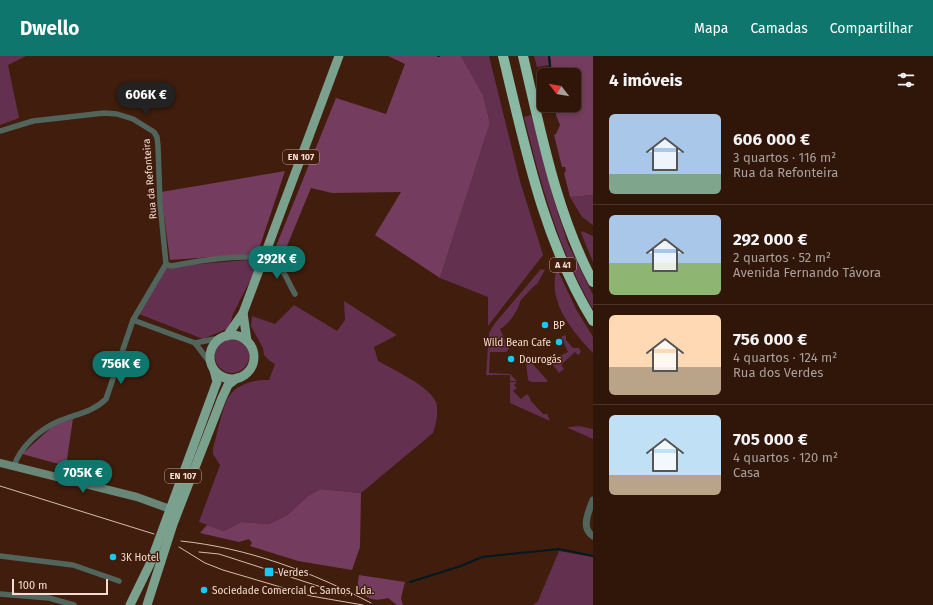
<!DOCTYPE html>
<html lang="pt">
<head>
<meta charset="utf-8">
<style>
	:root { --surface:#301609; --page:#3c2317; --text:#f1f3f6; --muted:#a89f9c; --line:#4b352a; --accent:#0f766e }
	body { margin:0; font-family:"Fira Sans",sans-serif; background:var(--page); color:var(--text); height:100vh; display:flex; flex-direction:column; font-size:15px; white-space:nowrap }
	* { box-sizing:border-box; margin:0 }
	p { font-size:13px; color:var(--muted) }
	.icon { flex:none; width:22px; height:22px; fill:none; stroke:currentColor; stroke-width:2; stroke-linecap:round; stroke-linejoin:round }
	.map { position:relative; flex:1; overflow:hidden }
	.details { display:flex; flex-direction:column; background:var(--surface); width:340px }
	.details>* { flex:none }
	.needle { width:26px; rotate:301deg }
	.tools { position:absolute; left:537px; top:12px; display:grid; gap:8px }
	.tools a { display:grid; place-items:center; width:44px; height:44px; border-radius:6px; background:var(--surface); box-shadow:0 2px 6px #0003,0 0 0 1px var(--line); font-size:20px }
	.scale { position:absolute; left:12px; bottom:10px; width:96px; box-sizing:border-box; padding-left:4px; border:2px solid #f5ddd2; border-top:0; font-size:11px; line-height:14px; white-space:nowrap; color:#f5ddd2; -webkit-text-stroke:3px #401d0c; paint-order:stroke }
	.price { position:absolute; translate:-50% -34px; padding:0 9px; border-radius:14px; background:var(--accent); color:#fff; font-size:13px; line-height:26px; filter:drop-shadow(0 1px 2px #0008) }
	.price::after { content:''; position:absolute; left:50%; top:24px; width:12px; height:9px; margin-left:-6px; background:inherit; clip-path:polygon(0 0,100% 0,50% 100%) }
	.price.on { background:#222; color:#fff }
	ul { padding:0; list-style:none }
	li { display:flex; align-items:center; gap:12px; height:100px; padding:0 16px }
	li+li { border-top:1px solid var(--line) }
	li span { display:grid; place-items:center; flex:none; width:112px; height:80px; border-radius:6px; color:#555 }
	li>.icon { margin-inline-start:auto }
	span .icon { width:48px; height:48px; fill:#fffc; stroke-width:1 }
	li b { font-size:17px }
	h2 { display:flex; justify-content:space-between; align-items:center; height:48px; padding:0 16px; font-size:17px }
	header { display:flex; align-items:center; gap:24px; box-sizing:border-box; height:56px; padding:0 20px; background:var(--accent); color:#fff }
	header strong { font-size:19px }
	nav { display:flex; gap:22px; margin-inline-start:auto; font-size:14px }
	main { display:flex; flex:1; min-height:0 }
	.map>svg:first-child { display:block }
	.green { fill:#643050 }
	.forest { fill:#743c5e }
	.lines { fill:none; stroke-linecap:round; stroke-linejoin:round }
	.stream { stroke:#011922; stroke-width:2 }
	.minor { stroke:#52655c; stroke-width:5.5 }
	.tertiary { stroke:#52655c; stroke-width:7 }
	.secondary { stroke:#688778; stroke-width:8 }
	.primary { stroke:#79a18e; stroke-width:9 }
	.motorway { stroke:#89b9a2; stroke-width:10 }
	.tram { stroke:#d6bcb0; stroke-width:1 }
	.poi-dot { fill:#14cafb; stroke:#401d0c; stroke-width:1.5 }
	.labels { text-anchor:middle; stroke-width:3; stroke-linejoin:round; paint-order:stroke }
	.shield { fill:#401d0c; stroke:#bfa397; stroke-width:1 }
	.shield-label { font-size:9px; font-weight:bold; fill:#f5ddd2 }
	.street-label { font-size:10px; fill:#f5ddd2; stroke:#401d0c }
	.poi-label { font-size:10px; fill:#f5ddd2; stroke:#401d0c; text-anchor:start }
</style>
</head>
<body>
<header>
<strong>Dwello</strong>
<nav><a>Mapa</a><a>Camadas</a><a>Compartilhar</a></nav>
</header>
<main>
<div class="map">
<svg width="593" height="549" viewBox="0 0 593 549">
	<rect width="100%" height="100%" fill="#401d0c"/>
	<g class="green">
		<path d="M0,0h26l-18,9 11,53 -19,7z"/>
		<path d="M461,0h28l31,125 23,74 -55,71v-29l-48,-19 50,-155 -7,-28z"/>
		<path d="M534,0h14l1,9 -12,2z"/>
		<path d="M531,59l24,89 13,40 25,51v14c-35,-60 -52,-125 -69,-192z"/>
		<path d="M593,139v30l-11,-8 -12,-20z"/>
		<path d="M582,175l11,5v26l-12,-29z"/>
		<path d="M247,204l9,9 -23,45 -4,14 -26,11 -64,-25 26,-47z"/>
		<path d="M541,213l4,1 -8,14 -5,4 -12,13c0,8 -13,25 -20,28l9,20 -3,3h-16l-1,21 21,1 7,7h-7v-6h-24l3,-42 6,-10z"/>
		<path d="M558,215l18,38 17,28v16c-20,-21 -45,-50 -37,-81z"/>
		<path d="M344,245l53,34 -23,12 4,14c16,9 51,25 58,41 3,10 0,22 -3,31l-72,60 -41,-4 -12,7 -21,19 -18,9 -28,-2 -17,9 -25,-9 21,-57 -7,-11v-6c4,-12 10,-45 17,-53 8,-11 26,-16 39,-15l6,-16 -5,-3 -6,-6 -1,-7 -12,-22 1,-10 23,8 19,-19 43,26 8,-11z"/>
		<path d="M566,279v5l7,8h6l2,4 -3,3 -3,-3 -14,13 3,4 -5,4 -9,-12 18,-9 -7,-15z"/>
		<circle cx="232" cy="300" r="17"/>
		<path d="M528,303l20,22 -1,1h-16l-3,-2 -2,-19z"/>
		<path d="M510,326h7l-3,3 3,3 -4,3 8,8 6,-5 3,4 1,3 12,13h4l3,7 -40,-18z"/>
		<path d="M579,370l14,3v10l-25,-11 1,-1z"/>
		<path d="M559,495l34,6v48h-60l5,-4z"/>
	</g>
	<g class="forest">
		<path d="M388,0h73l22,39 7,28 -50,155 -65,-43 26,-43 -69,1 -21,-5 -29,70 -10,-2 64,-158 50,16 19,-50z"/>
		<path d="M550,0h43v139l-23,2 -6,-24 2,-2 -1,-4h-3l-8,-32 2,-1 4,-9 -4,-10 -1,-10h19v-30h-22z"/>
		<path d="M285,115l-27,81 -4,2 -84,6 -9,-68z"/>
		<path d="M73,363l-7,47 -44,-12 32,-29z"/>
		<path d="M320,433l41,4 -1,54 -8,23 -54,-9 -48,-15 2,-3 -3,-4 -10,3 -39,-9 7,-8 17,6 17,-9 28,2 18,-9 21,-19z"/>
		<path d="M359,519l46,7 -4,16 2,7h-6l-9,-7c-15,4 -20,1 -31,-9z"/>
	</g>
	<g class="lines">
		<g class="stream">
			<path d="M438,0h1"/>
			<path d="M549,0l2,19"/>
			<path d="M538,15l12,-3"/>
			<path d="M410,526l51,-16 21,-9 77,-8 34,7"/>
		</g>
		<g class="minor">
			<path d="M0,75l33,-10 71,-8 13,1 16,5 21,13 3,5 1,9 2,57 6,61"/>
			<path d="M166,208l5,2c23,-4 85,-16 105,-3 9,7 13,22 19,31"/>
			<path d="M133,264l62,23 25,-5"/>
			<path d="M195,287l16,21"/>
			<path d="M14,410c6,-19 26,-37 45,-45 17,-7 34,-9 47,-22l27,-79 33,-56"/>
			<path d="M0,500l73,9 46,16"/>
			<path d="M0,538l49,4 25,7"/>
		</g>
		<path class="tertiary" d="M593,444c-4,11 -13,28 0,36"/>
		<path class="secondary" d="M0,407l137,34 33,12"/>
		<g class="primary">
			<path d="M243,257l4,28"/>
			<circle cx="232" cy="301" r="22"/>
			<path d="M227,280l16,-23 96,-257"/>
			<path d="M130,549l20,-41 65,-177 2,-5 -3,-12"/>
			<path d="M147,549l26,-81 49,-126 6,-13 9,-7"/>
		</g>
		<g class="motorway">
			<path d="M503,0c22,91 40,183 90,265"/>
			<path d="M523,0c18,76 33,156 70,226"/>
		</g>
		<g class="tram">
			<path d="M0,430l154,48"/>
			<path d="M181,485c67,7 131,31 190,62"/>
			<path d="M179,491l26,16 18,7 88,26 52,9"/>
			<path d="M199,496l20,2 127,41"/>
		</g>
	</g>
	<g class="poi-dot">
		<circle cx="545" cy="269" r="4"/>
		<circle cx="559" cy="286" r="4"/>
		<circle cx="511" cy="303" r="4"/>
		<circle cx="113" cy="501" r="4"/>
		<rect x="264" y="511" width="10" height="10" rx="2"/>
		<circle cx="204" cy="534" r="4"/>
	</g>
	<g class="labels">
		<g class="shield">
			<rect x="283" y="94" width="36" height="14" rx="3"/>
			<rect x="550" y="202" width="26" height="14" rx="3"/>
			<rect x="165" y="413" width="36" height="14" rx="3"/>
		</g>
		<g class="shield-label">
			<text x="301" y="104">EN 107</text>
			<text x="563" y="212">A 41</text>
			<text x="183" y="423">EN 107</text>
		</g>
		<g class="street-label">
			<text transform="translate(149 123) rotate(-95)" y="4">Rua da Refonteira</text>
		</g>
		<g class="poi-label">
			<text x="553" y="273">BP</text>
			<text x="551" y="290" text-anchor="end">Wild Bean Cafe</text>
			<text x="519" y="307">Dourogás</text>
			<text x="121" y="505">3K Hotel</text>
			<text x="278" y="520">Verdes</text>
			<text x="212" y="538">Sociedade Comercial C. Santos, Lda.</text>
		</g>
	</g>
</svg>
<div class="tools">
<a><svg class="needle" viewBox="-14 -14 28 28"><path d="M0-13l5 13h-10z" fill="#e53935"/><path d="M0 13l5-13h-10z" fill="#a89f9c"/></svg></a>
</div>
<div class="scale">100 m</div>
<b class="price on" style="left:146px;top:60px">606K €</b>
<b class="price" style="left:277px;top:224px">292K €</b>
<b class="price" style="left:121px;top:329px">756K €</b>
<b class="price" style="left:83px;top:438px">705K €</b>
</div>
<section class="details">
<h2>4 imóveis<svg class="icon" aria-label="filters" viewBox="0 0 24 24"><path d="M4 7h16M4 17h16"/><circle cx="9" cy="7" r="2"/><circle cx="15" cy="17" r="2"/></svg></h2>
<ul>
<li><span style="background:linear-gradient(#a9c7e8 75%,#7fa58c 0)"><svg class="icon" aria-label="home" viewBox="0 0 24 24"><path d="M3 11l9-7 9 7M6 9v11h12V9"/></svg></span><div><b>606 000 €</b><p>3 quartos · 116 m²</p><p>Rua da Refonteira</p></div></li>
<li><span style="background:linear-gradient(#a9c7e8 60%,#8fb573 0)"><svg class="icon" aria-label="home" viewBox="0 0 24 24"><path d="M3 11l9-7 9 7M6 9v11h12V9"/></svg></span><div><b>292 000 €</b><p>2 quartos · 52 m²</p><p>Avenida Fernando Távora</p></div></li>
<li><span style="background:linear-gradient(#ffd9b3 65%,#b9a48a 0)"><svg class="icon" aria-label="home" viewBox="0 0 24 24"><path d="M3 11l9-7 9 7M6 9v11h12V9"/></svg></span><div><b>756 000 €</b><p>4 quartos · 124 m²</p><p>Rua dos Verdes</p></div></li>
<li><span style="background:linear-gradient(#bfe0f5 75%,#b9a48a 0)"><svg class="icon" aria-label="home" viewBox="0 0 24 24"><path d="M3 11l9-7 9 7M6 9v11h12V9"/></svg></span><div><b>705 000 €</b><p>4 quartos · 120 m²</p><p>Casa</p></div></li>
</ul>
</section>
</main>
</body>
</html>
